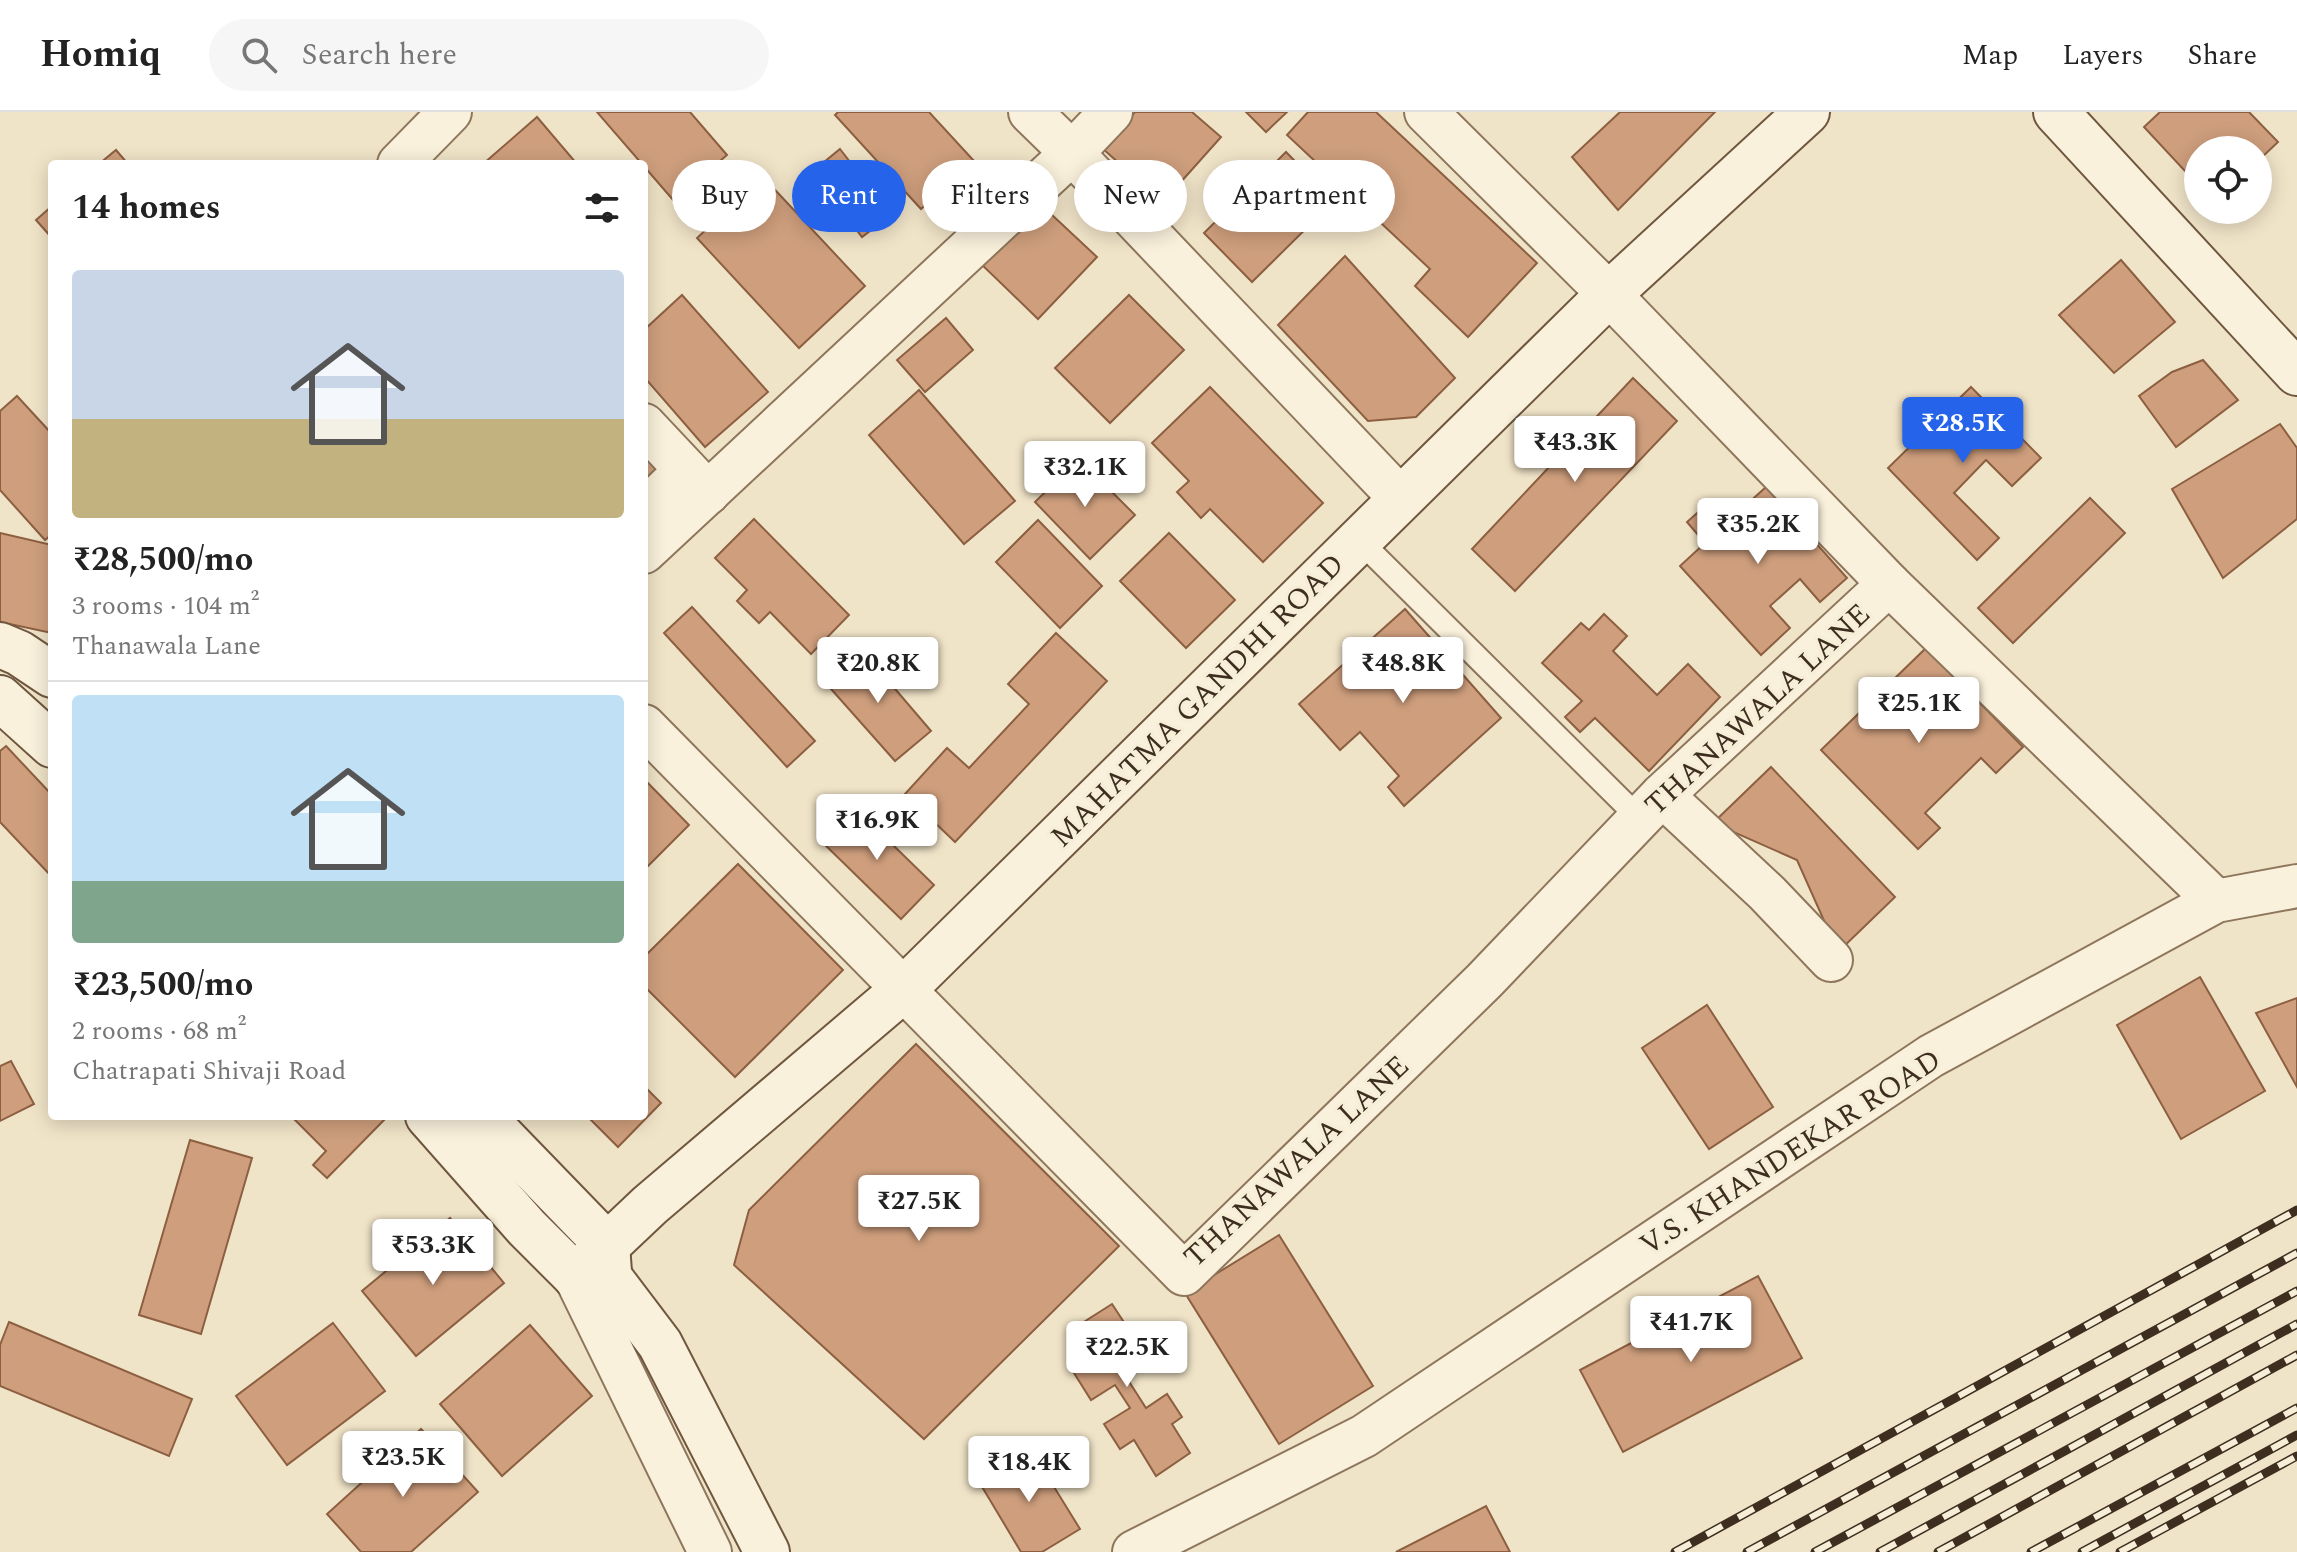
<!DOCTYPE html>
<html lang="en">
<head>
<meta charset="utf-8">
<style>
	:root { --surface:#fff; --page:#f6f6f6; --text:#222; --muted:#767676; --line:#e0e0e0; --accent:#2563eb }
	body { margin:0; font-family:Spectral,serif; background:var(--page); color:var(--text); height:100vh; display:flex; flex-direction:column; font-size:30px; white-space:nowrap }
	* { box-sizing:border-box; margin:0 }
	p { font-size:26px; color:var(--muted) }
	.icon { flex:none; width:44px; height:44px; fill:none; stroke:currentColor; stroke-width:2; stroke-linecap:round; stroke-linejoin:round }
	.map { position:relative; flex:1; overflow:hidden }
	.drawer { position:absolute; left:48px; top:48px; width:600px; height:960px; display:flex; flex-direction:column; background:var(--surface); border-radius:8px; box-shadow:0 4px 20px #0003 }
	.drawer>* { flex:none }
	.guide { position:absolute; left:672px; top:48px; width:760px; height:72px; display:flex; gap:16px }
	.tools { position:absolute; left:2184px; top:24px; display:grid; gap:16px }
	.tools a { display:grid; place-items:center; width:88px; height:88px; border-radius:50%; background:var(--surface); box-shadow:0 4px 20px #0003; font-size:40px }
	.price { position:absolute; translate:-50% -68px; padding:0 18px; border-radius:8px; background:#fff; color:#222; font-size:26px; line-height:52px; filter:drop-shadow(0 2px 4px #0008) }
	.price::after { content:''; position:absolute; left:50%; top:48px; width:24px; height:18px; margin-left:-12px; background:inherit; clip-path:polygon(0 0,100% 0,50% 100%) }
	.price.selected { background:var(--accent); color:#fff }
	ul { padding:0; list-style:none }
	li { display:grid; align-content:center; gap:16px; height:424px; padding:0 24px }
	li+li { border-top:2px solid var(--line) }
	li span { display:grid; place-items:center; height:248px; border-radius:8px; color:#555 }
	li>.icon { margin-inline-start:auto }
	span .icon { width:144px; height:144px; fill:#fffc; stroke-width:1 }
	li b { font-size:34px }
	h2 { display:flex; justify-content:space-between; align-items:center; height:96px; padding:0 24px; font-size:34px }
	.tag { padding:0 28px; border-radius:36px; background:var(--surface); box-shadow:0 4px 20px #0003; font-size:28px; line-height:72px }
	.tag.selected { background:var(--accent); color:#fff }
	header { display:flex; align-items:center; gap:48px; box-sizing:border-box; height:112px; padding:0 40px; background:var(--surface); border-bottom:2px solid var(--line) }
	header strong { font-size:38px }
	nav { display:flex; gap:44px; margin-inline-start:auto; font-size:28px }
	.search { width:560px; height:72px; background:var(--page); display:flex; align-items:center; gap:20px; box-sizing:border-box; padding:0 28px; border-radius:44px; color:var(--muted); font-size:30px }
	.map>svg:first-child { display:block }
	.building { fill:#cf9f7d; stroke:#8d5f41; stroke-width:2 }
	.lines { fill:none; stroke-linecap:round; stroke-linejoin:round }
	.lane-casing { stroke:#8d765c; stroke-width:26 }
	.street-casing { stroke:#8d765c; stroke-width:46 }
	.secondary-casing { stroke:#6f573f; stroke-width:48 }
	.lane { stroke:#faf1dc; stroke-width:22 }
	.street { stroke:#faf1dc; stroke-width:42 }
	.secondary { stroke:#faf1dc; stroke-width:44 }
	.rail-casing { stroke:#3d2e20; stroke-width:9 }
	.rail { stroke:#f7eed8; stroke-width:6; stroke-dasharray:18; stroke-linecap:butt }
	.labels { text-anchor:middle; stroke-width:7; stroke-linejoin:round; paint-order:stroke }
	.street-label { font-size:30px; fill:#3d2e20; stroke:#f7eed8 }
</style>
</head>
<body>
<header>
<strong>Homiq</strong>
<div class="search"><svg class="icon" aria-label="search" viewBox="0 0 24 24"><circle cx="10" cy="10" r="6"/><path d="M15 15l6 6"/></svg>Search here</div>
<nav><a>Map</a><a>Layers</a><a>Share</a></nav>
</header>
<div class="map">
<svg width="2297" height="1440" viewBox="0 0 2297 1440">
	<rect width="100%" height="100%" fill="#f0e4c8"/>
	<g class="building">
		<path d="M597,0h93l37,43 -53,46z"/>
		<path d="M838,0h91l45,49 -53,48 -86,-94z"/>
		<path d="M1135,0h57l29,25 -58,65 -60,-53z"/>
		<path d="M1246,0h41l-21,20z"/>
		<path d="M1308,0h68l161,151 -69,74 -53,-51 15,-17 -143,-134z"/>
		<path d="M1620,0h95l-97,98 -46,-53z"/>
		<path d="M2160,0h89l29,30 -20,19v-11h-60v35l-54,-58z"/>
		<path d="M537,5l40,47h-94z"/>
		<path d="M840,37l51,66 -29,22 -50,-65z"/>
		<path d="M116,38l12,14h-29z"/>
		<path d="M1286,40l48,49 -82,81 -48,-49z"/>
		<path d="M763,65l102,109 -66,62 -102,-110z"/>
		<path d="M1036,88l61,57 -59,62 -60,-58z"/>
		<path d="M52,94v32l-16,-18z"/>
		<path d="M1345,144l110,122 -39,39 -48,4 -90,-96z"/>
		<path d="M2121,148l54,62 -61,51 -55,-58z"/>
		<path d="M682,183l86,97 -63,55 -61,-70v-47z"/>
		<path d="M1129,183l55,55 -74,73 -55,-55z"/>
		<path d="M946,206l27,32 -48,42 -28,-32z"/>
		<path d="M2203,248l35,40 -62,47 -37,-51 33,-24z"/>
		<path d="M1633,266l44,43 -162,170 -43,-42z"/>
		<path d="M1210,275l113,116 -60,59 -53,-53 -9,9 -24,-26 12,-11 -37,-38z"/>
		<path d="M1971,275l70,71 -29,28 -26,-26 -32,33 45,45 -22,22 -89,-92z"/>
		<path d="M919,278l96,111 -51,43 -95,-109z"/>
		<path d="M17,284l35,38v100l-7,6 -45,-50v-79z"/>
		<path d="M2280,312l17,24v71l-74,59 -51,-89z"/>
		<path d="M644,338l22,22 -22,22z"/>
		<path d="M1079,347l56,56 -45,44 -55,-57z"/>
		<path d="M1766,375l81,91 -27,24 -20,-23 -30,27 20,22 -29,27 -81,-89 25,-23 -18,-21 18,-16 18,20z"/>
		<path d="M2090,386l35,35 -112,110 -35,-35z"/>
		<path d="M754,407l95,96 -38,39 -41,-42 -11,11 -22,-22 10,-11 -32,-32z"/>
		<path d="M1038,408l64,66 -42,42 -64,-66z"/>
		<path d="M0,421l52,12v88l-52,-11z"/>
		<path d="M1169,421l66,67 -49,48 -66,-67z"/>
		<path d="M692,495l123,134 -28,26 -123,-134z"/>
		<path d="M1405,497l96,109 -97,88 -16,-19 11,-11 -39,-44 -20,18 -41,-46z"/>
		<path d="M1604,502l23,22 -14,15 44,44 31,-31 32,33 -71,74 -54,-53 -15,14 -15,-15 17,-16 -40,-38 39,-40 8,7z"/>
		<path d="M1056,521l51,48 -152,161 -50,-48 42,-46 22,20 60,-64 -21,-20z"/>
		<path d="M1926,536l97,99 -27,26 -15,-15 -56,55 15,15 -22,21 -97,-99z"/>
		<path d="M861,537l70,82 -36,30 -71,-80z"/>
		<path d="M6,634l46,49v82l-52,-55v-71z"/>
		<path d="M1771,655l124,130 -57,55 -41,-92 -84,-37z"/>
		<path d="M644,667l45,46 -42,42 -3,-3z"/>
		<path d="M853,694l81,79 -33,34 -81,-79z"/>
		<path d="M738,752l105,106 -108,107 -91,-91v-29z"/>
		<path d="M2200,865l65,114 -84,48 -64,-114z"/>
		<path d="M2297,886v89l-41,-74z"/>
		<path d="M1707,893l66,102 -64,42 -67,-101z"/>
		<path d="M916,932l203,202 -195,193 -190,-174 15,-55z"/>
		<path d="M11,949l23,43 -34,17v-55z"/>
		<path d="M644,974l17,17 -43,44 -31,-31h57z"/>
		<path d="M291,1004h94l2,1 -60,61 -14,-13 13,-14z"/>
		<path d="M190,1028l62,18 -51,176 -62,-19z"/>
		<path d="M450,1106l54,65 -88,73 -54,-65z"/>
		<path d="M1279,1123l94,151 -94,58 -94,-151z"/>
		<path d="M1758,1164l44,82 -179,94 -43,-82z"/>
		<path d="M1112,1192l21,32 7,-5 11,19 -30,19 25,39 21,-14 15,23 -10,7 18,29 -34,23 -22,-36 -14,9 -16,-25 26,-16 -15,-23 -24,15 -17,-27 15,-10 -21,-31z"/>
		<path d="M9,1210l183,77 -23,57 -169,-70v-41z"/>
		<path d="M333,1211l52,68 -98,74 -51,-69z"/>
		<path d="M530,1213l62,71 -90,80 -62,-72z"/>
		<path d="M421,1317l57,63 -67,60h-50l-34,-38z"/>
		<path d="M1030,1336l50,81 -38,23h-21l-43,-72z"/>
		<path d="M1486,1394l24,46h-114z"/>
	</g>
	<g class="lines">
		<g class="lane-casing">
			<path id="lane" d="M1359,428l281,279"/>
		</g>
		<g class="street-casing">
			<g id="street">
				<path d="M1030,0l42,41 329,346"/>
				<path d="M1426,0l183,182 280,290 327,317"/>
				<path d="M399,52l51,-52"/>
				<path d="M644,313l64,68"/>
				<path d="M648,395l38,-37"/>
				<path d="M644,440l428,-399 39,-41"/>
				<path d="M644,614l540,548 300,-293 178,-186 227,-211"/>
				<path d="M1662,683l105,98 64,67"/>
				<path d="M575,1164l135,276"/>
				<path d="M1134,1440l230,-116 567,-380 285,-155 81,-15"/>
			</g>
		</g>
		<g class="secondary-casing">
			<g id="secondary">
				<path d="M2056,0l241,261"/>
				<path d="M0,533l19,8 33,22"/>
				<path d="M0,586l52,47"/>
				<path d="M428,1004l99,112 48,48 28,2"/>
				<path d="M482,1004l125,129 2,27"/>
				<path d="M575,1164l75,-71 254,-216 705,-695 198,-182"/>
				<path d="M610,1166l50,66 107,208"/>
			</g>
		</g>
		<use href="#lane" class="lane"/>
		<use href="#street" class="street"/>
		<use href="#secondary" class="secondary"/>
		<g class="rail-casing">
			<g id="rail">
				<path d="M1675,1440l622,-342"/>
				<path d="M1747,1440l550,-299"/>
				<path d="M1815,1440l482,-261"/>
				<path d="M1880,1440l417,-228"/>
				<path d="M1938,1440l359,-197"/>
				<path d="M2031,1440l266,-144"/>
				<path d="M2082,1440l215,-117"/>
				<path d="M2120,1440l177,-96"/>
			</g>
		</g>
		<use href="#rail" class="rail"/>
	</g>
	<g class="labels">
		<g class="street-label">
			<text transform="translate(1197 588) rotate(-45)" y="10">MAHATMA GANDHI ROAD</text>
			<text transform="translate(1757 597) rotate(-43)" y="10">THANAWALA LANE</text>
			<text transform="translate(1790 1040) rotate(-33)" y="10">V.S. KHANDEKAR ROAD</text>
			<text transform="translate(1296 1049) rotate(-43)" y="10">THANAWALA LANE</text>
		</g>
	</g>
</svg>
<div class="tools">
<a><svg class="icon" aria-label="locate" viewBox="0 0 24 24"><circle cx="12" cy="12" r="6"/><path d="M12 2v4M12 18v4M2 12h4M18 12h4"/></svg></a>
</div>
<b class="price selected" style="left:1963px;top:353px">₹28.5K</b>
<b class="price" style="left:1575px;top:372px">₹43.3K</b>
<b class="price" style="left:1085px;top:397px">₹32.1K</b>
<b class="price" style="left:1758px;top:454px">₹35.2K</b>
<b class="price" style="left:878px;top:593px">₹20.8K</b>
<b class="price" style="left:1403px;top:593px">₹48.8K</b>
<b class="price" style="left:1919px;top:633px">₹25.1K</b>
<b class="price" style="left:877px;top:750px">₹16.9K</b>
<b class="price" style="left:919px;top:1131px">₹27.5K</b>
<b class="price" style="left:433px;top:1175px">₹53.3K</b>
<b class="price" style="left:1691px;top:1252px">₹41.7K</b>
<b class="price" style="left:1127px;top:1277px">₹22.5K</b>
<b class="price" style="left:403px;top:1387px">₹23.5K</b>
<b class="price" style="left:1029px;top:1392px">₹18.4K</b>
<div class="guide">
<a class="tag">Buy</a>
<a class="tag selected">Rent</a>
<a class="tag">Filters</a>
<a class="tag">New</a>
<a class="tag">Apartment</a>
</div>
<section class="drawer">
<h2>14 homes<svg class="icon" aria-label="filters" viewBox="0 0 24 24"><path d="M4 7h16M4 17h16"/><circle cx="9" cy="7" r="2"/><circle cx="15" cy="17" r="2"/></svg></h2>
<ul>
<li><span style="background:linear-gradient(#c9d6e8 60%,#c2b280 0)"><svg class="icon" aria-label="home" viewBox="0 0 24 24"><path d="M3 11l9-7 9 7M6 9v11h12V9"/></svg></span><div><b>₹28,500/mo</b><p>3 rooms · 104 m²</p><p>Thanawala Lane</p></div></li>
<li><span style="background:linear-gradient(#bfe0f5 75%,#7fa58c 0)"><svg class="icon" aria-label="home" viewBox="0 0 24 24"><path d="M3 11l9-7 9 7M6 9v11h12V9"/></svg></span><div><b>₹23,500/mo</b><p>2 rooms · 68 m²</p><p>Chatrapati Shivaji Road</p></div></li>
</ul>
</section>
</div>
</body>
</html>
